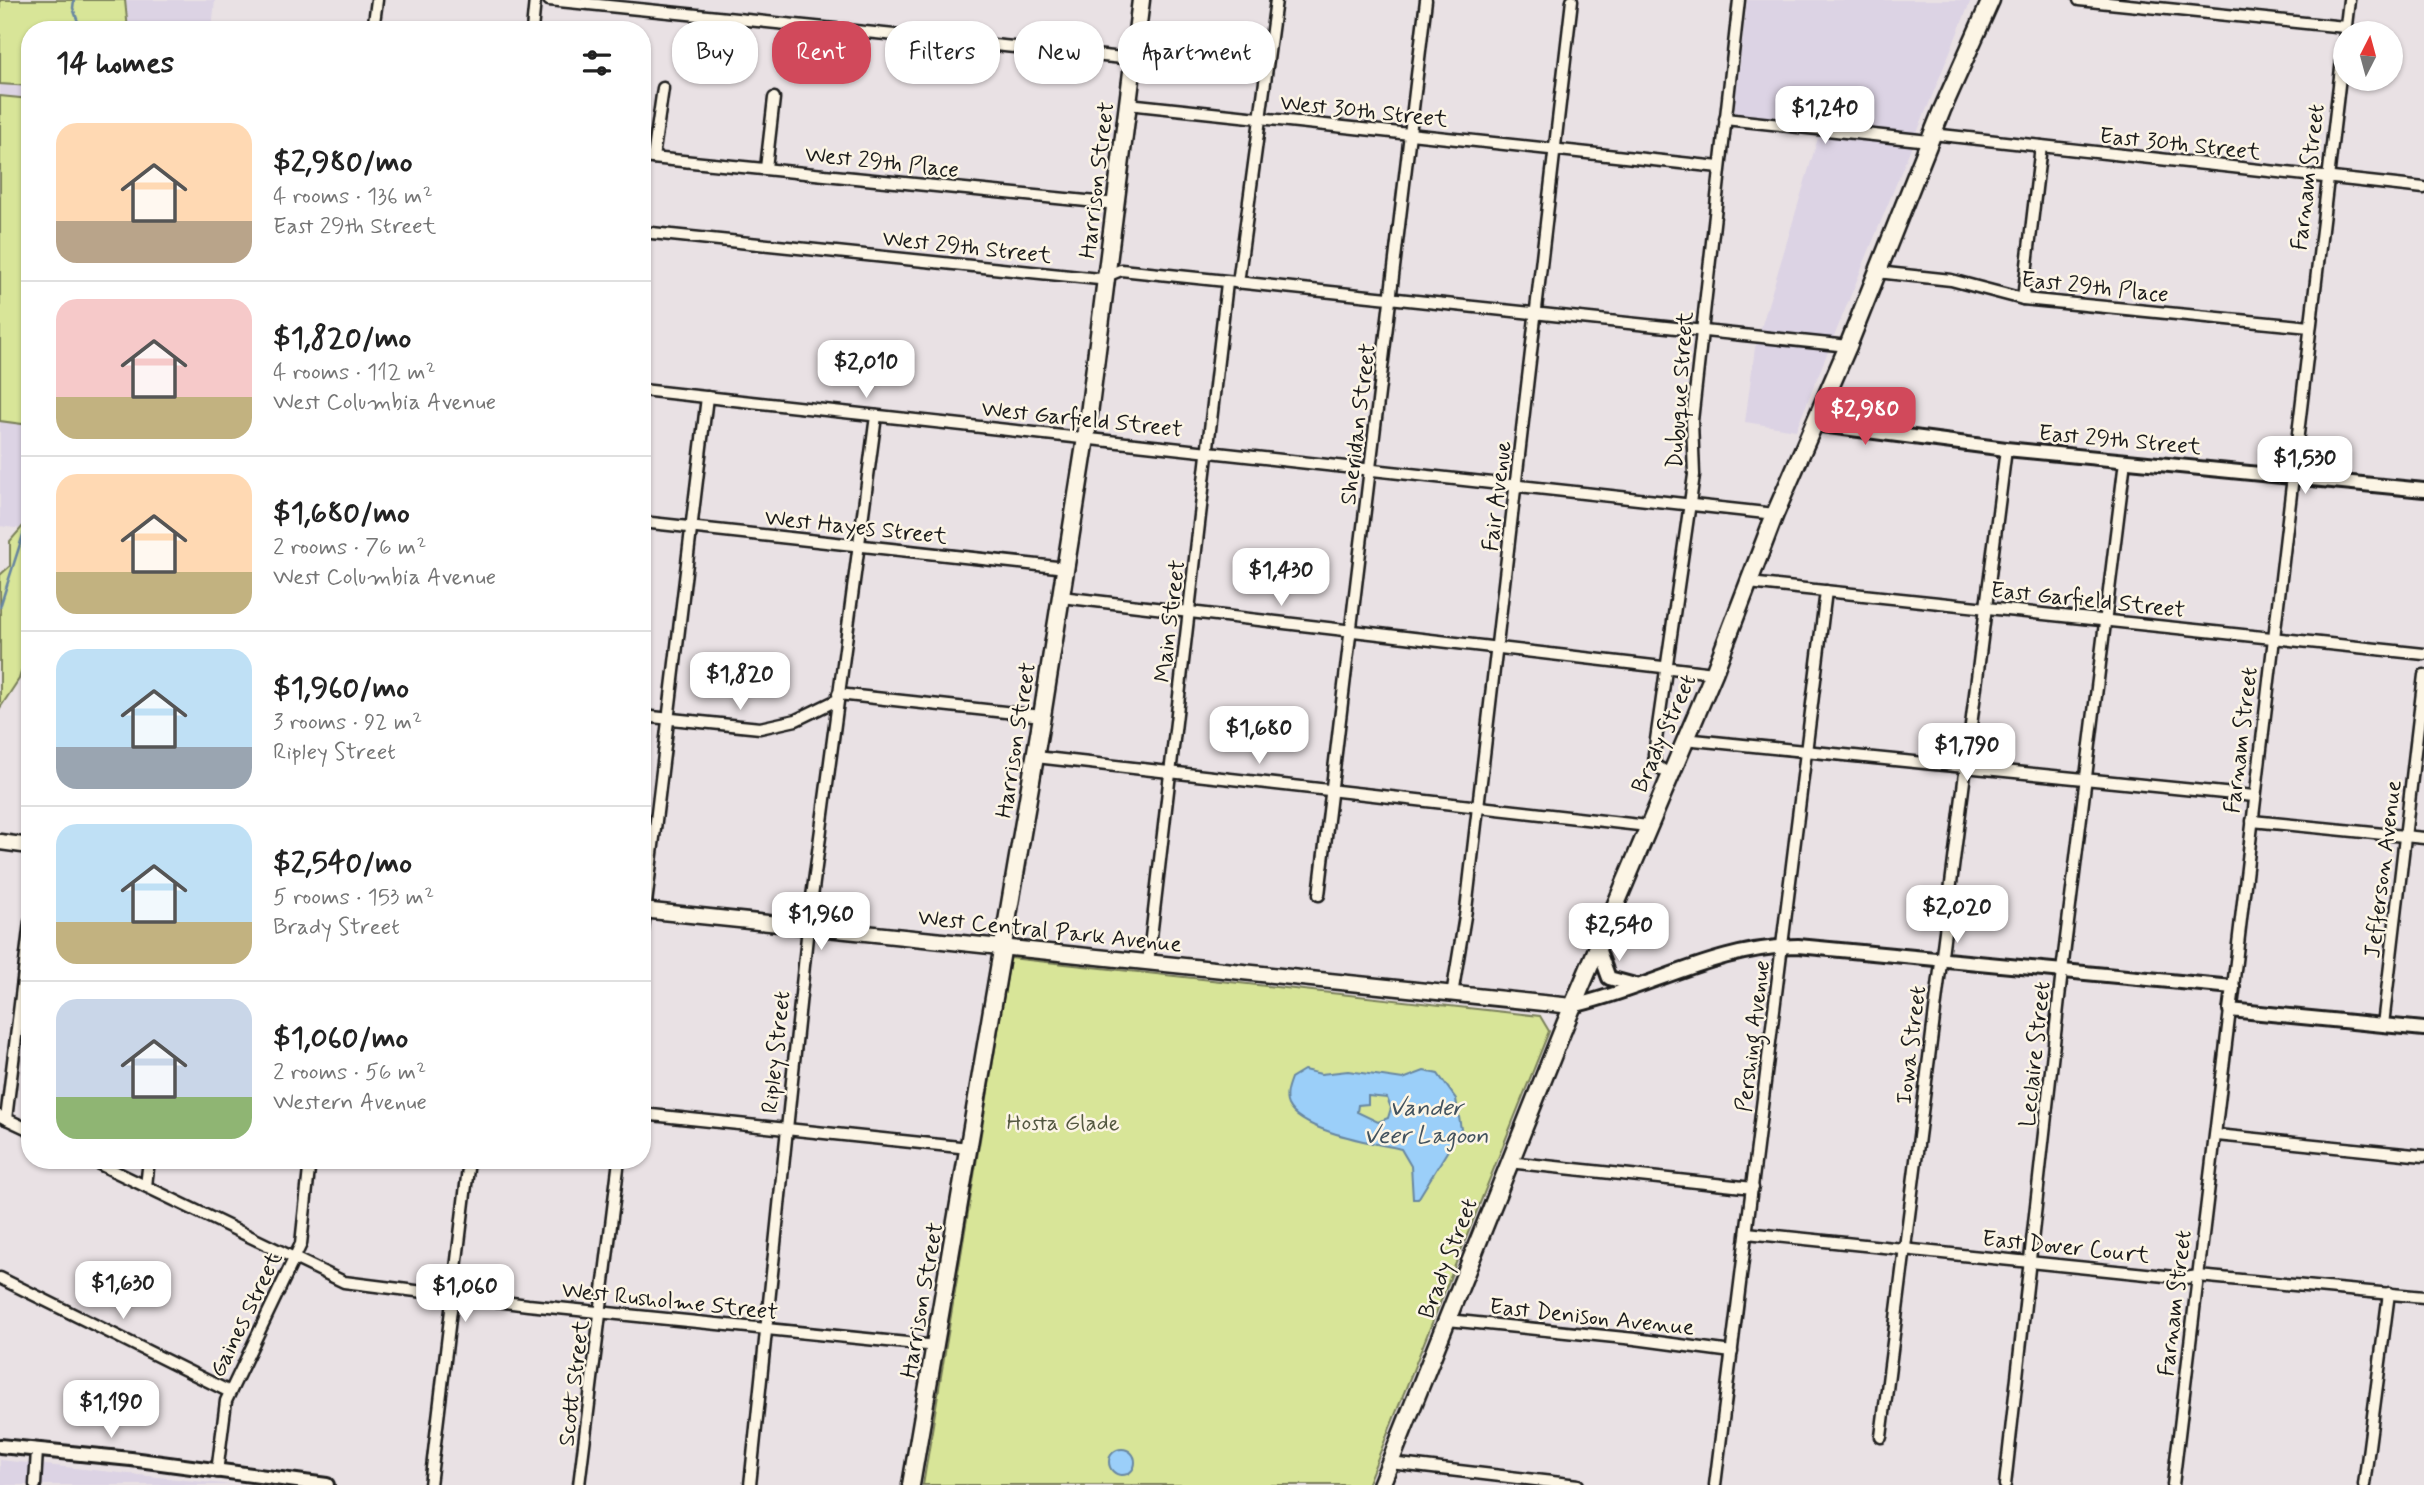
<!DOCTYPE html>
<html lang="en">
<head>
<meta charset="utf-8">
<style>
	:root { --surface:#fff; --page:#f6f6f6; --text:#222; --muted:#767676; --line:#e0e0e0; --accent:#d1495b }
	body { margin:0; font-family:Mynerve,sans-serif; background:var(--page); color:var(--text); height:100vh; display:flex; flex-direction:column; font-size:26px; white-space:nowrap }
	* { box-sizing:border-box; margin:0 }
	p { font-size:23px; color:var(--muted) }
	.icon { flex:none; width:38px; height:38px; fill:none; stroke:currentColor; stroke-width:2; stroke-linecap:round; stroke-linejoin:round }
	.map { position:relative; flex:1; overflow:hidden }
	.sheet { position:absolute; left:21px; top:21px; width:630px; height:1148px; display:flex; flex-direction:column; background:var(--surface); border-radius:28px; box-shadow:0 2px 5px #0004 }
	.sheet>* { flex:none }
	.hud { position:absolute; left:672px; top:21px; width:665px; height:63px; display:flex; gap:14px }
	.needle { width:46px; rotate:6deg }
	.buttons { position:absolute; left:2333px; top:21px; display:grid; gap:14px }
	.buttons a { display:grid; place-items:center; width:70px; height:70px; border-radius:50%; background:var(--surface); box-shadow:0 2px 5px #0004; font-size:35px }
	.price { position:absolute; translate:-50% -60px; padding:0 16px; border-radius:14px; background:#fff; color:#222; font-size:23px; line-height:46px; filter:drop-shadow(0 2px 4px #0008) }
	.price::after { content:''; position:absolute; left:50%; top:42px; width:21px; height:16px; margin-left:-10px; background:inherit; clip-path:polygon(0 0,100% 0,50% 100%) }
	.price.selected { background:var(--accent); color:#fff }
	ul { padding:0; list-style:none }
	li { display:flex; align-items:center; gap:21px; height:175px; padding:0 35px }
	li+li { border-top:2px solid var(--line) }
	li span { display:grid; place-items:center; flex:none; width:196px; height:140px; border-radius:21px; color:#555 }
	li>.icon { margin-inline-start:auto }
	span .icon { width:84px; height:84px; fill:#fffc; stroke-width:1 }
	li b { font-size:30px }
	h2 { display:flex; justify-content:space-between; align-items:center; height:84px; padding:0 35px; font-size:30px }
	.tag { padding:0 24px; border-radius:28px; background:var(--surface); box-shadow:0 2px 5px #0004; font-size:24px; line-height:63px }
	.tag.selected { background:var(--accent); color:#fff }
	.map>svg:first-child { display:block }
	.built { fill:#dcd3e4 }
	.green { fill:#d8e598; stroke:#7a805a; stroke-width:2 }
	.water { fill:#9bcff9; stroke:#6887a1; stroke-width:2; fill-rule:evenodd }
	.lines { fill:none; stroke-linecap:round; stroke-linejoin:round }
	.stream { stroke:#6887a1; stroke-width:2.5 }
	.minor-casing { stroke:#1c1c1c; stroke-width:15 }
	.tertiary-casing { stroke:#1c1c1c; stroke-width:18 }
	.secondary-casing { stroke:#1c1c1c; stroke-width:19 }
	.trunk-casing { stroke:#1c1c1c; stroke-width:21 }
	.minor { stroke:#fcf5e5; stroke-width:10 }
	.tertiary { stroke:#fcf5e5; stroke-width:12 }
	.secondary { stroke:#fcf5e5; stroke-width:14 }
	.trunk { stroke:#fcf5e5; stroke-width:16 }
	.labels { text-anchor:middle; stroke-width:5; stroke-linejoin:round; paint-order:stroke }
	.street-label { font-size:23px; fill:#1c1c1c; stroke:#fcf5e5 }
	.park-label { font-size:23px; fill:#545841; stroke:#fcf5e5 }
	.water-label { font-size:24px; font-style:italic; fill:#42525e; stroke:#fcf5e5 }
</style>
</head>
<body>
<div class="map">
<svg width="2424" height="1485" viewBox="0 0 2424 1485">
	<rect width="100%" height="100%" fill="#e9e1e4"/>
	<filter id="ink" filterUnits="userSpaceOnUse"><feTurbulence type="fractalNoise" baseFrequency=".0143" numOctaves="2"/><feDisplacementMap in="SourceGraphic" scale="14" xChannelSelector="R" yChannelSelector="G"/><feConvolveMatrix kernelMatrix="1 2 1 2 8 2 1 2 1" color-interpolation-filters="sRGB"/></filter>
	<g filter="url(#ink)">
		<g class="built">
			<path d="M0,0h215l-3,30h-182v500l-30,-4z"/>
			<path d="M1747,0h224l-175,430 -51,-8 10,-74 63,-210 1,-16 -85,-9z"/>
			<path d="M0,1460l232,25h-232z"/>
		</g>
		<g class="green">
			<path d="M0,0h125l3,30h-98v56l-30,-2z"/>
			<path d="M0,96l30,3v326l-30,-4z"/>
			<path d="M30,518v125l-11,36 -19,29v-133l10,-9v-25z"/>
			<path d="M1010,958l530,58 9,15 -182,454h-444z"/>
		</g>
		<g class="water">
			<path d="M1304,1070l17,4 27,-3 55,8 21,-8 14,3 18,25 5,30 -43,70h-5l-2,-33 -10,-17c-27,-6 -100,-17 -113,-44 -4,-9 0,-19 3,-27zM1368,1096l19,2 4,10 -3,10 -10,4 -21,-10 1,-7 10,-1z"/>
			<circle cx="1122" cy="1462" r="13"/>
		</g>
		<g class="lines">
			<g class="stream">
				<path d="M74,0l-1,8 8,22"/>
				<path d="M0,607l30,-94"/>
			</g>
			<g class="minor-casing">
				<g id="minor">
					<path d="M549,0l584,59"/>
					<path d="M2079,0l266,27"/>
					<path d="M373,30l4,-30"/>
					<path d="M532,30l3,-30"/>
					<path d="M1128,104l591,63"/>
					<path d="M1725,119l204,22"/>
					<path d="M1932,134l492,54"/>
					<path d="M642,157l475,47"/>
					<path d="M653,158l10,-70"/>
					<path d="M766,168l8,-70"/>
					<path d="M642,232l457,47 22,-9 727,76"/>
					<path d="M1877,272l74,8 72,19 287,28"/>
					<path d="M1238,283l38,-283"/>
					<path d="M2023,299l18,-153"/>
					<path d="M642,390l1133,124"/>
					<path d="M642,522l424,46"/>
					<path d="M1749,583l675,71"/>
					<path d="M1061,597l653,76"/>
					<path d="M838,694l204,22"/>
					<path d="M642,716l118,12 36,-8 41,-20"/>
					<path d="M1684,739l570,57"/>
					<path d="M1036,757l612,69"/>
					<path d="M1669,774l-14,-9 -1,-11 40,-279 -2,-54 47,-421"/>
					<path d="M2252,821l172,17"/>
					<path d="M1319,895l107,-895"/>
					<path d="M642,937l65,-540"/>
					<path d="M1148,963l79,-680"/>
					<path d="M2233,987l116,-987"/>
					<path d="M1452,995l14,-85 106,-910"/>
					<path d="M2383,1025l41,-350"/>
					<path d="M642,1114l327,34"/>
					<path d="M0,1116l30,14"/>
					<path d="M6,1119l24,-197"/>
					<path d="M2217,1135l207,21"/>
					<path d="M91,1160l253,122 184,23 409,41"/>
					<path d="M1508,1162l245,26"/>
					<path d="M146,1186l3,-26"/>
					<path d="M1747,1233l438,45 13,-2 226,21"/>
					<path d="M0,1278l230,114"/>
					<path d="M1448,1320l187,19 97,13"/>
					<path d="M1881,1437l125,-988"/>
					<path d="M1390,1463l188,22"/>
					<path d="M217,1472l9,-71 75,-157 9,-84"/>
					<path d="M35,1485l2,-35"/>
					<path d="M430,1485l39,-325"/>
					<path d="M579,1485l40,-325"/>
					<path d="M750,1485l58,-558 68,-511"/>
					<path d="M1715,1485l111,-894"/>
					<path d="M2005,1485l57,-514 63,-510"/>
					<path d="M2173,1485l57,-475"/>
					<path d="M2364,1485l25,-192"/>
				</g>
			</g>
			<g class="tertiary-casing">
				<g id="tertiary">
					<path d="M1813,424l193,25 418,41"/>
					<path d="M1598,948l11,30 26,7"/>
					<path d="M1572,1006c77,-17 145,-60 226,-60l435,41 -3,23 194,19"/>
					<path d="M0,1446l131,13 196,26"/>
				</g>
			</g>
			<g class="secondary-casing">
				<g id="secondary">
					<path d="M0,842l30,4"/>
					<path d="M642,910l930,96"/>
				</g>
			</g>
			<g class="trunk-casing">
				<g id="trunk">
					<path d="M911,1485l131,-769 44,-278 55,-438"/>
					<path d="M1381,1485l185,-463 148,-349 61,-159 73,-168 94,-236 49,-110"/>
				</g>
			</g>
			<use href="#minor" class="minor"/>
			<use href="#tertiary" class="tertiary"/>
			<use href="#secondary" class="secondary"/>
			<use href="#trunk" class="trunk"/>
		</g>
	</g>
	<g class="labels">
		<g class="street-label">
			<text transform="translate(1364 110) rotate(6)" y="8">West 30th Street</text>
			<text transform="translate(2180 143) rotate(6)" y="8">East 30th Street</text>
			<text transform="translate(882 161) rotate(6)" y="8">West 29th Place</text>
			<text transform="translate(2307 177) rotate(-83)" y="8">Farnam Street</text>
			<text transform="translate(1096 180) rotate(-83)" y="8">Harrison Street</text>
			<text transform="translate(967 246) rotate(6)" y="8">West 29th Street</text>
			<text transform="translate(2095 286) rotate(6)" y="8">East 29th Place</text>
			<text transform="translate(1679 390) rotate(-86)" y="8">Dubuque Street</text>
			<text transform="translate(1082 418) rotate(6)" y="8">West Garfield Street</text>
			<text transform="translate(1357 424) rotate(-83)" y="8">Sheridan Street</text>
			<text transform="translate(2120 439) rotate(5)" y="8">East 29th Street</text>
			<text transform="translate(1496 496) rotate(-83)" y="8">Fair Avenue</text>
			<text transform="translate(856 526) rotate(6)" y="8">West Hayes Street</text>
			<text transform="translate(2088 599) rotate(6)" y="8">East Garfield Street</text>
			<text transform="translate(1169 621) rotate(-83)" y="8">Main Street</text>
			<text transform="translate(1663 733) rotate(-66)" y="8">Brady Street</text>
			<text transform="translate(1015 740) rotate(-81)" y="8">Harrison Street</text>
			<text transform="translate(2240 740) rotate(-83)" y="8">Farnam Street</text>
			<text transform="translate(2382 869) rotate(-83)" y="8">Jefferson Avenue</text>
			<text transform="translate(1050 930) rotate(6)" y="8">West Central Park Avenue</text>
			<text transform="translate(1752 1036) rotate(-83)" y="8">Pershing Avenue</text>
			<text transform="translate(1910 1045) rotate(-83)" y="8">Iowa Street</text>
			<text transform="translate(775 1052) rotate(-84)" y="8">Ripley Street</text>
			<text transform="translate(2034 1054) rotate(-84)" y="8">Leclaire Street</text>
			<text transform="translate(2066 1246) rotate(6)" y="8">East Dover Court</text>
			<text transform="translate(1447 1258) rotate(-69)" y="8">Brady Street</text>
			<text transform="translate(670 1300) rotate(6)" y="8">West Rusholme Street</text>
			<text transform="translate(921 1300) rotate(-80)" y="8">Harrison Street</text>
			<text transform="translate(2174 1303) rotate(-83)" y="8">Farnam Street</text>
			<text transform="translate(245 1314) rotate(-64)" y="8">Gaines Street</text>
			<text transform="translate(1592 1316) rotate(6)" y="8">East Denison Avenue</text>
			<text transform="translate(573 1383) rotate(-83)" y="8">Scott Street</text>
		</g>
		<g class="park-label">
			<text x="1063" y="1130">Hosta Glade</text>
		</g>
		<g class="water-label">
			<text x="1426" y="1115">Vander<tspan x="1426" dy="28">Veer Lagoon</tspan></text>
		</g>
	</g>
</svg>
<div class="buttons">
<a><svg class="needle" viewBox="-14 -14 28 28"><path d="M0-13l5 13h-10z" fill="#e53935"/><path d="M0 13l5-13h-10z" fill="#767676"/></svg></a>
</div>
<b class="price" style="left:1825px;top:146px">$1,240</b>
<b class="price" style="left:866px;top:400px">$2,010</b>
<b class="price selected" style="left:1865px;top:447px">$2,980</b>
<b class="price" style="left:2305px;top:496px">$1,530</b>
<b class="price" style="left:1281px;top:608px">$1,430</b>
<b class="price" style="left:740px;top:712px">$1,820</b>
<b class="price" style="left:1259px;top:766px">$1,680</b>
<b class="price" style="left:1967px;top:783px">$1,790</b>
<b class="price" style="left:1957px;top:945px">$2,020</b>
<b class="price" style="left:821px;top:952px">$1,960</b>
<b class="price" style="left:1619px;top:963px">$2,540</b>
<b class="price" style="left:123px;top:1321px">$1,630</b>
<b class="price" style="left:465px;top:1324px">$1,060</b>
<b class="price" style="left:111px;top:1440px">$1,190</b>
<div class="hud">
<a class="tag">Buy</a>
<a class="tag selected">Rent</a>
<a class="tag">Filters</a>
<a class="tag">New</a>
<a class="tag">Apartment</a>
</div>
<section class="sheet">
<h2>14 homes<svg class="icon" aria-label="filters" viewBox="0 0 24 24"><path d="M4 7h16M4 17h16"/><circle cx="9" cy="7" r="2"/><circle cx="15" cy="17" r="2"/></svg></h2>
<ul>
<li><span style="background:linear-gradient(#ffd9b3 70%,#b9a48a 0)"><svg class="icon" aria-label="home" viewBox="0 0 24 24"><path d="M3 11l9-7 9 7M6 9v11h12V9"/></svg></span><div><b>$2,980/mo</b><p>4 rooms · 136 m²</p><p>East 29th Street</p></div></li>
<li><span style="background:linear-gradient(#f6c9c9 70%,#c2b280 0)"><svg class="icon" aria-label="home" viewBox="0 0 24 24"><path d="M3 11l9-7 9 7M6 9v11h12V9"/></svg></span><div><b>$1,820/mo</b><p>4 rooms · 112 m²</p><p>West Columbia Avenue</p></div></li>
<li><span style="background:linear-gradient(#ffd9b3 70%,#c2b280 0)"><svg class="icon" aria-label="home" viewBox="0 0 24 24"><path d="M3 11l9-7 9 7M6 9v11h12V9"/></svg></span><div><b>$1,680/mo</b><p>2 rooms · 76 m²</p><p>West Columbia Avenue</p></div></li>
<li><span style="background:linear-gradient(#bfe0f5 70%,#9aa5b1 0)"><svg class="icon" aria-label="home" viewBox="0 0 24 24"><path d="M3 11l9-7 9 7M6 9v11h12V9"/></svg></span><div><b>$1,960/mo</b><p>3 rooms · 92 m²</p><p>Ripley Street</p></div></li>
<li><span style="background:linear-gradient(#bfe0f5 70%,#c2b280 0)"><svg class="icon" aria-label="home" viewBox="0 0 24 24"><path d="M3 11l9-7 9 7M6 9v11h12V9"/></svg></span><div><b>$2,540/mo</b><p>5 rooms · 153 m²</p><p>Brady Street</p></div></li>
<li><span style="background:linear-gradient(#c9d6e8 70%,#8fb573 0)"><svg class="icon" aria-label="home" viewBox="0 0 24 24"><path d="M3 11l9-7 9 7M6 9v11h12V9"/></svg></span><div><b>$1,060/mo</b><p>2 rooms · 56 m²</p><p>Western Avenue</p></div></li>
</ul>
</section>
</div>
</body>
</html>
